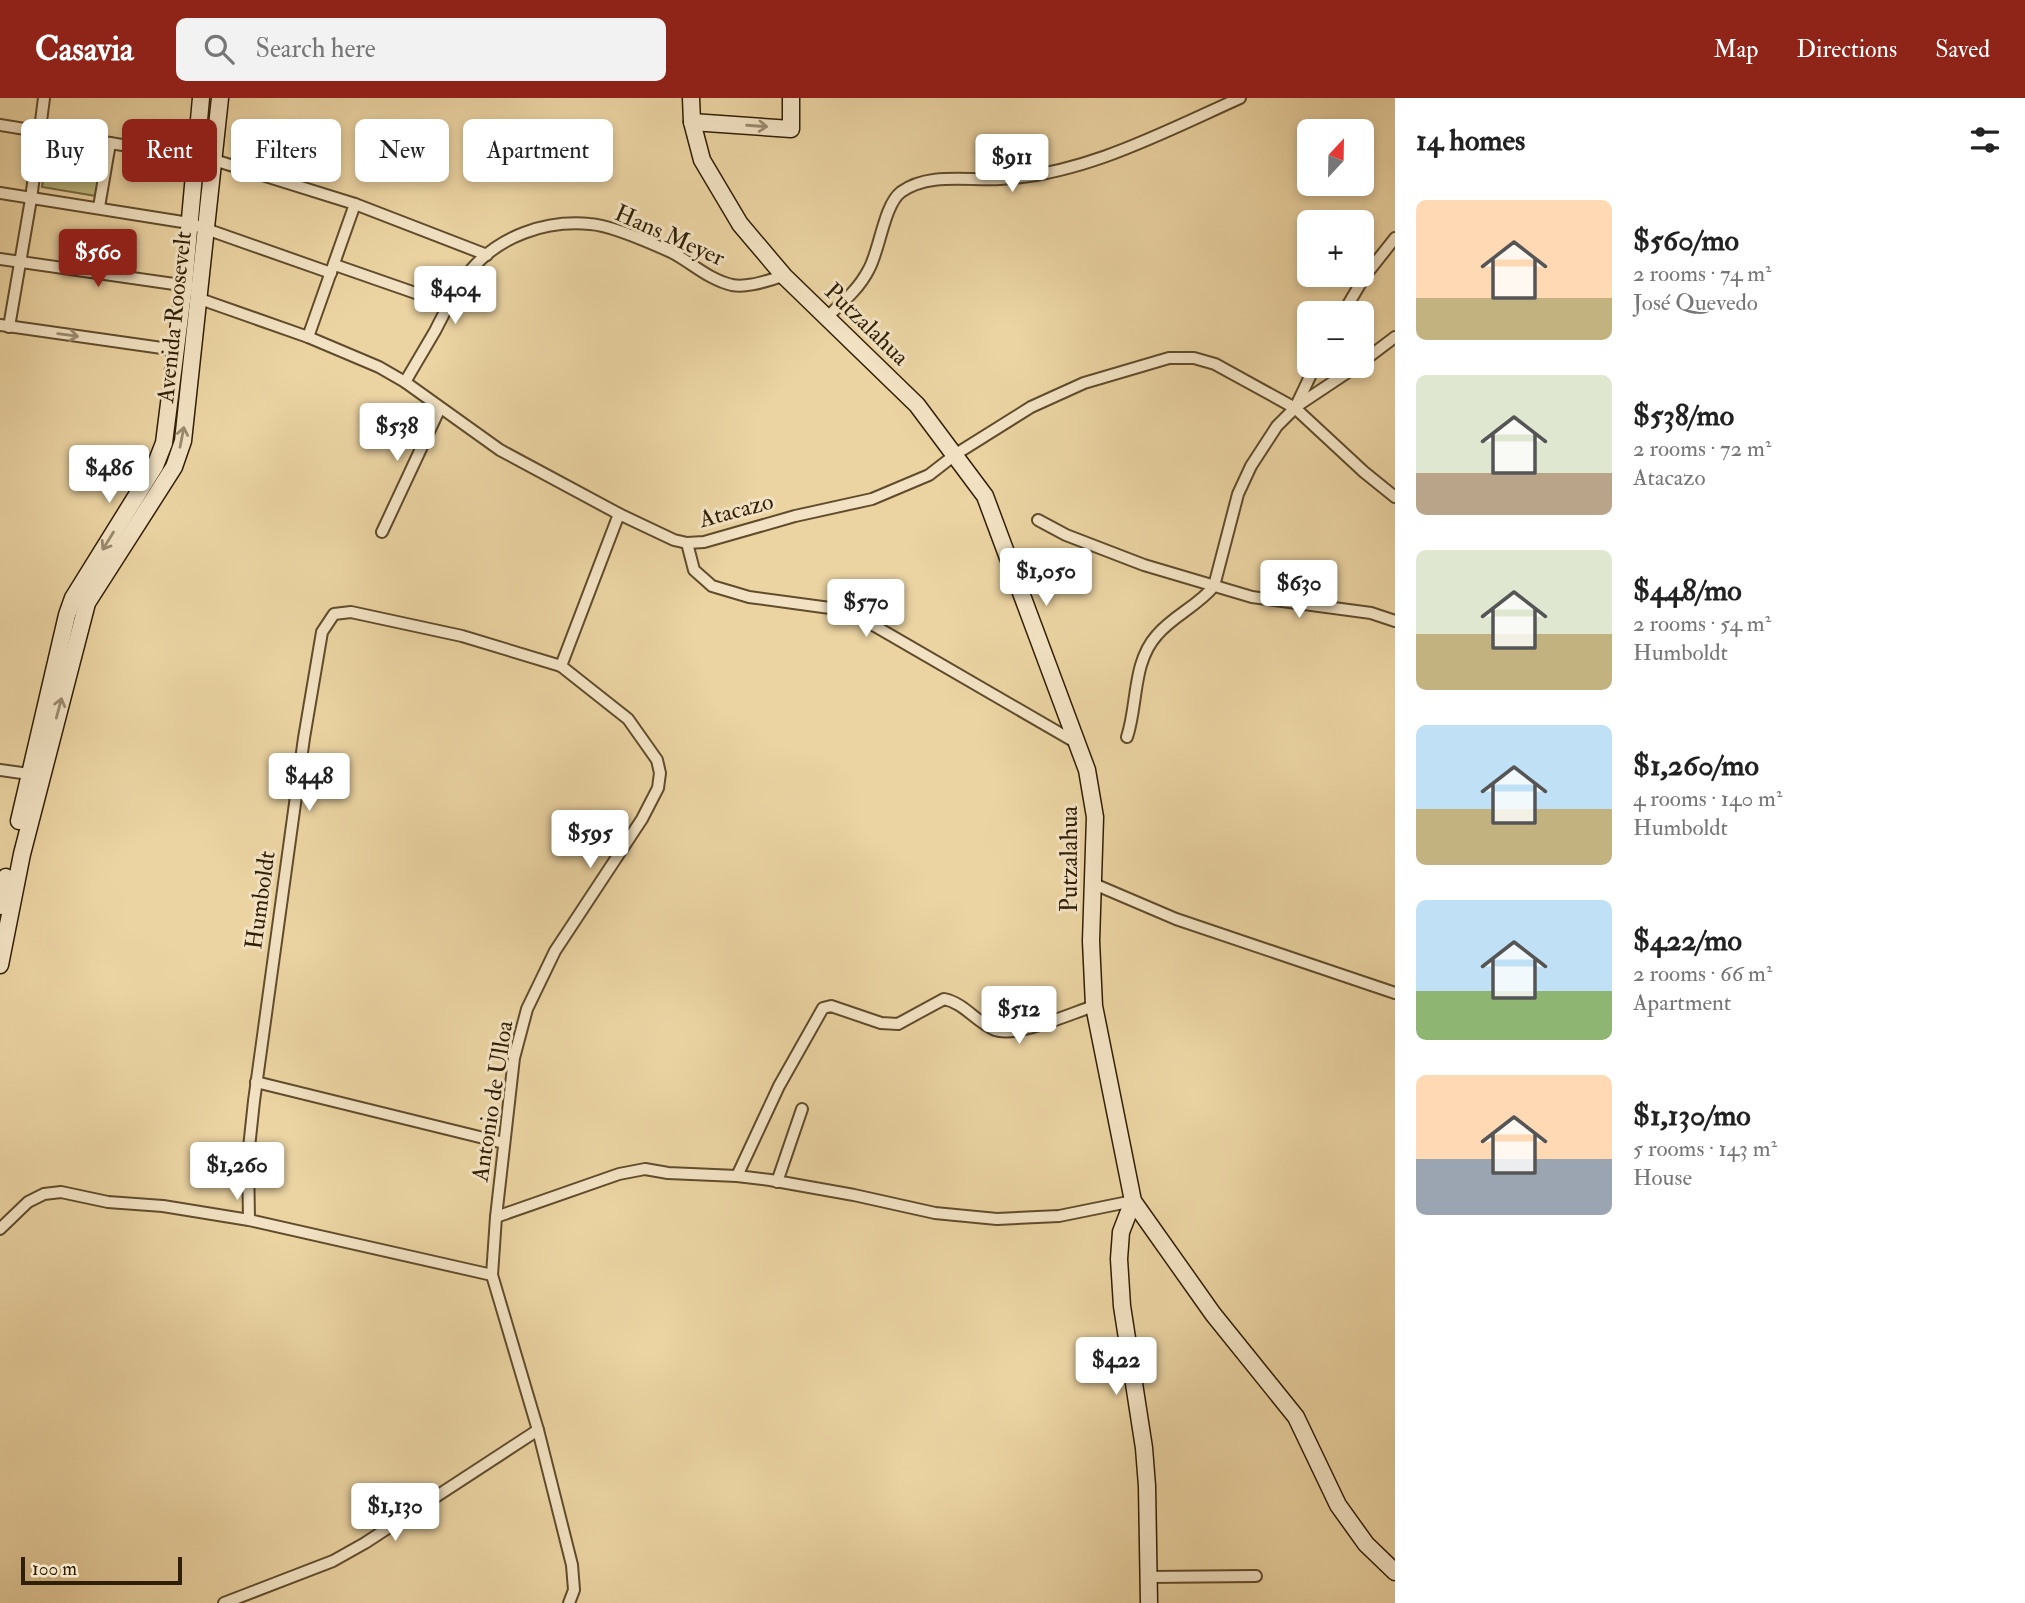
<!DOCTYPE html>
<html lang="en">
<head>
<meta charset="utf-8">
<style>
	:root { --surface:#fff; --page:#f2f2f2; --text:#222; --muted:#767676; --accent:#8f2418 }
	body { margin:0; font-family:"IM FELL Double Pica",serif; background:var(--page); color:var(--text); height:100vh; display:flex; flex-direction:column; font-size:26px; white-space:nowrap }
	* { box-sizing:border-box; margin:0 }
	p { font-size:23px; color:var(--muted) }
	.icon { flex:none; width:38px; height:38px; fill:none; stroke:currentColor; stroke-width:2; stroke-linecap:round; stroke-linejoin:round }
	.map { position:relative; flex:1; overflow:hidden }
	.details { display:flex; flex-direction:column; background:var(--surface); width:630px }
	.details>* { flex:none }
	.top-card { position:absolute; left:21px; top:21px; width:665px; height:63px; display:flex; gap:14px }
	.needle { width:46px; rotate:22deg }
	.tools { position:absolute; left:1297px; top:21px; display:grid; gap:14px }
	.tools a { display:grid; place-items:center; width:77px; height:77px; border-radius:10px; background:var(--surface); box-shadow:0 4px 10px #0003; font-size:35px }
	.scale { position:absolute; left:21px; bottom:18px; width:161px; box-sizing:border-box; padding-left:7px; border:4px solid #311f05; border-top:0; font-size:19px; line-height:24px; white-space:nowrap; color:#311f05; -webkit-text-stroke:5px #f2e2c3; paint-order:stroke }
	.price { position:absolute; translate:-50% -60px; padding:0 16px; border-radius:7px; background:#fff; color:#222; font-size:23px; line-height:46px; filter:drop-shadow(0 2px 4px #0008) }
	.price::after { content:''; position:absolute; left:50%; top:42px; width:21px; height:16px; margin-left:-10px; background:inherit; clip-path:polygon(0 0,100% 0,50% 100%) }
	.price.current { background:var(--accent); color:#fff }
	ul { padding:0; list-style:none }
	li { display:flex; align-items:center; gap:21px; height:175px; padding:0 21px }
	li span { display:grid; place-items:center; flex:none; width:196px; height:140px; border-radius:10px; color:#555 }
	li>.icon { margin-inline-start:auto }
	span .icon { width:84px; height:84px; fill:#fffc; stroke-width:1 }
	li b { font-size:30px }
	h2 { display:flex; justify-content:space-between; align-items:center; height:84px; padding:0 21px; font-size:30px }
	.chip { padding:0 24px; border-radius:10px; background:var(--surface); box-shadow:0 4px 10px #0003; font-size:24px; line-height:63px }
	.chip.current { background:var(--accent); color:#fff }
	header { display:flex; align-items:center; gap:42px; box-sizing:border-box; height:98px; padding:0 35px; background:var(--accent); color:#fff }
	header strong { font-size:33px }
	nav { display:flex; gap:38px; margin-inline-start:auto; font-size:24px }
	.search { width:490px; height:63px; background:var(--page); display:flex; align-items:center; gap:18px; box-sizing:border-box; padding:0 24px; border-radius:10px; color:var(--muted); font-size:26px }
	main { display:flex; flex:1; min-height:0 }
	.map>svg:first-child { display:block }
	.grass { fill:url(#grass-tufts); stroke:#786c42; stroke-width:2 }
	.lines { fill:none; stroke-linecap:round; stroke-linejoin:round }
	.street-casing { stroke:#604c2c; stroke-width:14 }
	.secondary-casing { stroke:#311f05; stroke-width:19 }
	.street { stroke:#f2e2c3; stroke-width:10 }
	.secondary { stroke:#f2e2c3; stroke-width:16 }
	.oneway { stroke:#9b8a6e }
	.labels { text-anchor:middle; stroke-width:6; stroke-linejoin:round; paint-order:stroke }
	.street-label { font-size:24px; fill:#311f05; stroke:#f2e2c3 }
</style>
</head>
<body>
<header>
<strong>Casavia</strong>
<div class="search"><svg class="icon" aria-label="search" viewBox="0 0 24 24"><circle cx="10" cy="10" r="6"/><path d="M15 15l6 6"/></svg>Search here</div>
<nav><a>Map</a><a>Directions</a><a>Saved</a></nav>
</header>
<main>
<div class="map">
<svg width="1395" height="1505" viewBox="0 0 1395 1505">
	<defs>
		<pattern id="grass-tufts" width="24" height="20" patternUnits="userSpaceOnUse" patternTransform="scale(1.75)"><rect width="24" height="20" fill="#c0ba7f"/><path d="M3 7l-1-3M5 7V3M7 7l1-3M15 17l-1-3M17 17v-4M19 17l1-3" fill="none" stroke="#a59f6c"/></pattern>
	</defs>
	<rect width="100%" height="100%" fill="#ebd3a2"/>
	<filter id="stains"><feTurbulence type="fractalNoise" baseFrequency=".00286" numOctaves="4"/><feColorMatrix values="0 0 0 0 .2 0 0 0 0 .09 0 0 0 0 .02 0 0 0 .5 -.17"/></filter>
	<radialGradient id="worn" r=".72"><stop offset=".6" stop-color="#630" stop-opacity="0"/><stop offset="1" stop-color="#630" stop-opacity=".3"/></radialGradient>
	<path class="grass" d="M50,38l54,10 -8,50 -54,-9z"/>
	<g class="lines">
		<g class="street-casing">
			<g id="street">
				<path d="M0,27l214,35 141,44 132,51"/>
				<path d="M0,95l189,30 142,50"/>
				<path d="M99,109l11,-64"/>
				<path d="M0,161l188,27"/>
				<path d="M335,167l112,39"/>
				<path d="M200,201l108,38 71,30 26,15 95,68 119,64 55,26 13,3 17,-1 91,-26 77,-17 57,-24 27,-21 75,-47 53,-24 85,-25h25l21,6 80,44 69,64 31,25"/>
				<path d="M1343,215l22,-37 30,-38"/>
				<path d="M827,219c16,-15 32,-28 42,-48 11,-20 15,-64 32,-77 28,-20 67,-11 99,-13 84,-4 164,-47 240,-81"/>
				<path d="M0,227l176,25"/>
				<path d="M9,229l22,-128 13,-101"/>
				<path d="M308,239l47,-133"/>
				<path d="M1362,264l33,-25"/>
				<path d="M405,284c10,-17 20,-34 30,-51 11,-21 20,-41 35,-60 29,-35 75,-51 120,-47 20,1 61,19 81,28 20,10 38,28 61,33 17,3 36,-5 52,-9"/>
				<path d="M1297,308l60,-40"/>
				<path d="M1038,422l28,15 78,30 108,32 119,16 24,8"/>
				<path d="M382,434l58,-124"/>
				<path d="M687,445l7,27 18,16 37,11 81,11 31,10 214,124"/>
				<path d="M1127,639c11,-33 5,-74 30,-102 17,-20 41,-29 57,-49l24,-92 13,-28 26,-40 18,-18 20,-42"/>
				<path d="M0,672l29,4"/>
				<path d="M1094,786l82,35 219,74"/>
				<path d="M256,984l248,61"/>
				<path d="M737,1078l42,-90 44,-78 8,-2 50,17 17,1 46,-25c20,4 32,23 51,31 22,8 77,-17 99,-24"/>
				<path d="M777,1084l25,-73"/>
				<path d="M496,1119l123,-43 26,-5 23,4 69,3 33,4 84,15 81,18 62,6 62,-3 74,-15"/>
				<path d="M249,1122l-1,-63 6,-56 50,-363 18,-106 12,-18 17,-2 111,24 99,30"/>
				<path d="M0,1131l28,-27 16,-8 17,-2 47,10 55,4 86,14 243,55"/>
				<path d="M1149,1479l107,-1"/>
				<path d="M224,1505l109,-42 32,-18 173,-113"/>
				<path d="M569,1505l5,-13 -2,-25 -34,-135 -46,-155 4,-58 18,-159 13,-49 28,-58 87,-132 16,-31 2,-15 -3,-13 -29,-41 -67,-53 58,-152"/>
			</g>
		</g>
		<g class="secondary-casing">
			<g id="secondary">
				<path d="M691,0l1,24 10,38 38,64 44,52 133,129 68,91 102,274 8,47 -4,124 3,65 39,195 80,113 83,103 42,88 28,39 29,28"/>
				<path d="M692,24l99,7v-31"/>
				<path d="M19,723l48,-206 6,-17 82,-132 9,-23 20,-158 17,-187"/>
				<path d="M0,808l6,-29"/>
				<path d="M0,867l22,-111 65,-251 87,-136 9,-26 37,-343"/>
				<path d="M1133,1103l-12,31 -2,27 3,47 22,142 3,38 2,117"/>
			</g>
		</g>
		<use href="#street" class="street"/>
		<use href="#secondary" class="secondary"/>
	</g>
	<defs><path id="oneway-shaft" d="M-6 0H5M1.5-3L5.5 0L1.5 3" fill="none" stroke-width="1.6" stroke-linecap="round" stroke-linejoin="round" transform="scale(1.75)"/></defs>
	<g class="oneway">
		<use href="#oneway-shaft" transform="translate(757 28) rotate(4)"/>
		<use href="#oneway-shaft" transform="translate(68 237) rotate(8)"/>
		<use href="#oneway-shaft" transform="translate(182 339) rotate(-79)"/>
		<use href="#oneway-shaft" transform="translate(108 443) rotate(122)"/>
		<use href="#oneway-shaft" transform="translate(59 610) rotate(-75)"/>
	</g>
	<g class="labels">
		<g class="street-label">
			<text transform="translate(670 137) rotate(24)" y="8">Hans Meyer</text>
			<text transform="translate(174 219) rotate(-84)" y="8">Avenida Roosevelt</text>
			<text transform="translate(867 226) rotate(44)" y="8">Putzalahua</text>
			<text transform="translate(736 412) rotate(-15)" y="8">Atacazo</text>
			<text transform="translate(1069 761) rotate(-90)" y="8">Putzalahua</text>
			<text transform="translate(260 802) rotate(-82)" y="8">Humboldt</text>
			<text transform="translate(492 1003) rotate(-81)" y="8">Antonio de Ulloa</text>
		</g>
	</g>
	<rect width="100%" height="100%" filter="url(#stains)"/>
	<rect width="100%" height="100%" fill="url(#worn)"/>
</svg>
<div class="tools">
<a><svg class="needle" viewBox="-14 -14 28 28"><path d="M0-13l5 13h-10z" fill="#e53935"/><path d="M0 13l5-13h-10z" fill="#767676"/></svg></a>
<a>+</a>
<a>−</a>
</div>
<div class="scale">100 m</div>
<b class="price" style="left:1012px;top:96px">$911</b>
<b class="price current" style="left:98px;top:191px">$560</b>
<b class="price" style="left:455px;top:228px">$404</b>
<b class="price" style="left:397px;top:365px">$538</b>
<b class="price" style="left:109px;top:407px">$486</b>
<b class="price" style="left:1046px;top:510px">$1,050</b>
<b class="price" style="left:1299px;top:522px">$630</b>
<b class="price" style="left:866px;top:541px">$570</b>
<b class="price" style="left:309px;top:715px">$448</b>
<b class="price" style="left:590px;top:772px">$595</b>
<b class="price" style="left:1019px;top:948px">$512</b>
<b class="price" style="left:237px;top:1104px">$1,260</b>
<b class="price" style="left:1116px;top:1299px">$422</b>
<b class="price" style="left:395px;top:1445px">$1,130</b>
<div class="top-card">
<a class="chip">Buy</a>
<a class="chip current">Rent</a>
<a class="chip">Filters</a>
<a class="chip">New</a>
<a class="chip">Apartment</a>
</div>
</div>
<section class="details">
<h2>14 homes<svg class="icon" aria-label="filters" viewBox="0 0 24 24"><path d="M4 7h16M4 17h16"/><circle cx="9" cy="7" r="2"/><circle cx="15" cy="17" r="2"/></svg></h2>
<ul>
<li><span style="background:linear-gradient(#ffd9b3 70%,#c2b280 0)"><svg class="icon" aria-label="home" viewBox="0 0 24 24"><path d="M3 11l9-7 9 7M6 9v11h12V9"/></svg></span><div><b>$560/mo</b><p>2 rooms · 74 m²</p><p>José Quevedo</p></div></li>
<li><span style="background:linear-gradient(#dfe7d0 70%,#b9a48a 0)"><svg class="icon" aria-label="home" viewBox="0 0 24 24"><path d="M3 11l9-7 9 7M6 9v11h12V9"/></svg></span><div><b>$538/mo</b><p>2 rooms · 72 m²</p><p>Atacazo</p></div></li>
<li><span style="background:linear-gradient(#dfe7d0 60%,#c2b280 0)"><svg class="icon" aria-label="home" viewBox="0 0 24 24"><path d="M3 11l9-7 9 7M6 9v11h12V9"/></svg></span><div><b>$448/mo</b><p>2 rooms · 54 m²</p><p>Humboldt</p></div></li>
<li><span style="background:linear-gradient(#bfe0f5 60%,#c2b280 0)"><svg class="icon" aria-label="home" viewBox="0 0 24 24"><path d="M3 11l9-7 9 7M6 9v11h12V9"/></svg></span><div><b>$1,260/mo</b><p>4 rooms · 140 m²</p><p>Humboldt</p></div></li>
<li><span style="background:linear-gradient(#bfe0f5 65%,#8fb573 0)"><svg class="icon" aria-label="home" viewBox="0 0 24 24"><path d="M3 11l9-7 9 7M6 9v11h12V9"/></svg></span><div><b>$422/mo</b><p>2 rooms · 66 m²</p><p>Apartment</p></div></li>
<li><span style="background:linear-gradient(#ffd9b3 60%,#9aa5b1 0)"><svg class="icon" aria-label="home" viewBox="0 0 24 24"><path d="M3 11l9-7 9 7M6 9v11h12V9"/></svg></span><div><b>$1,130/mo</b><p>5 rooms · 143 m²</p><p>House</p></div></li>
</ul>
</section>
</main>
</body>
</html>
